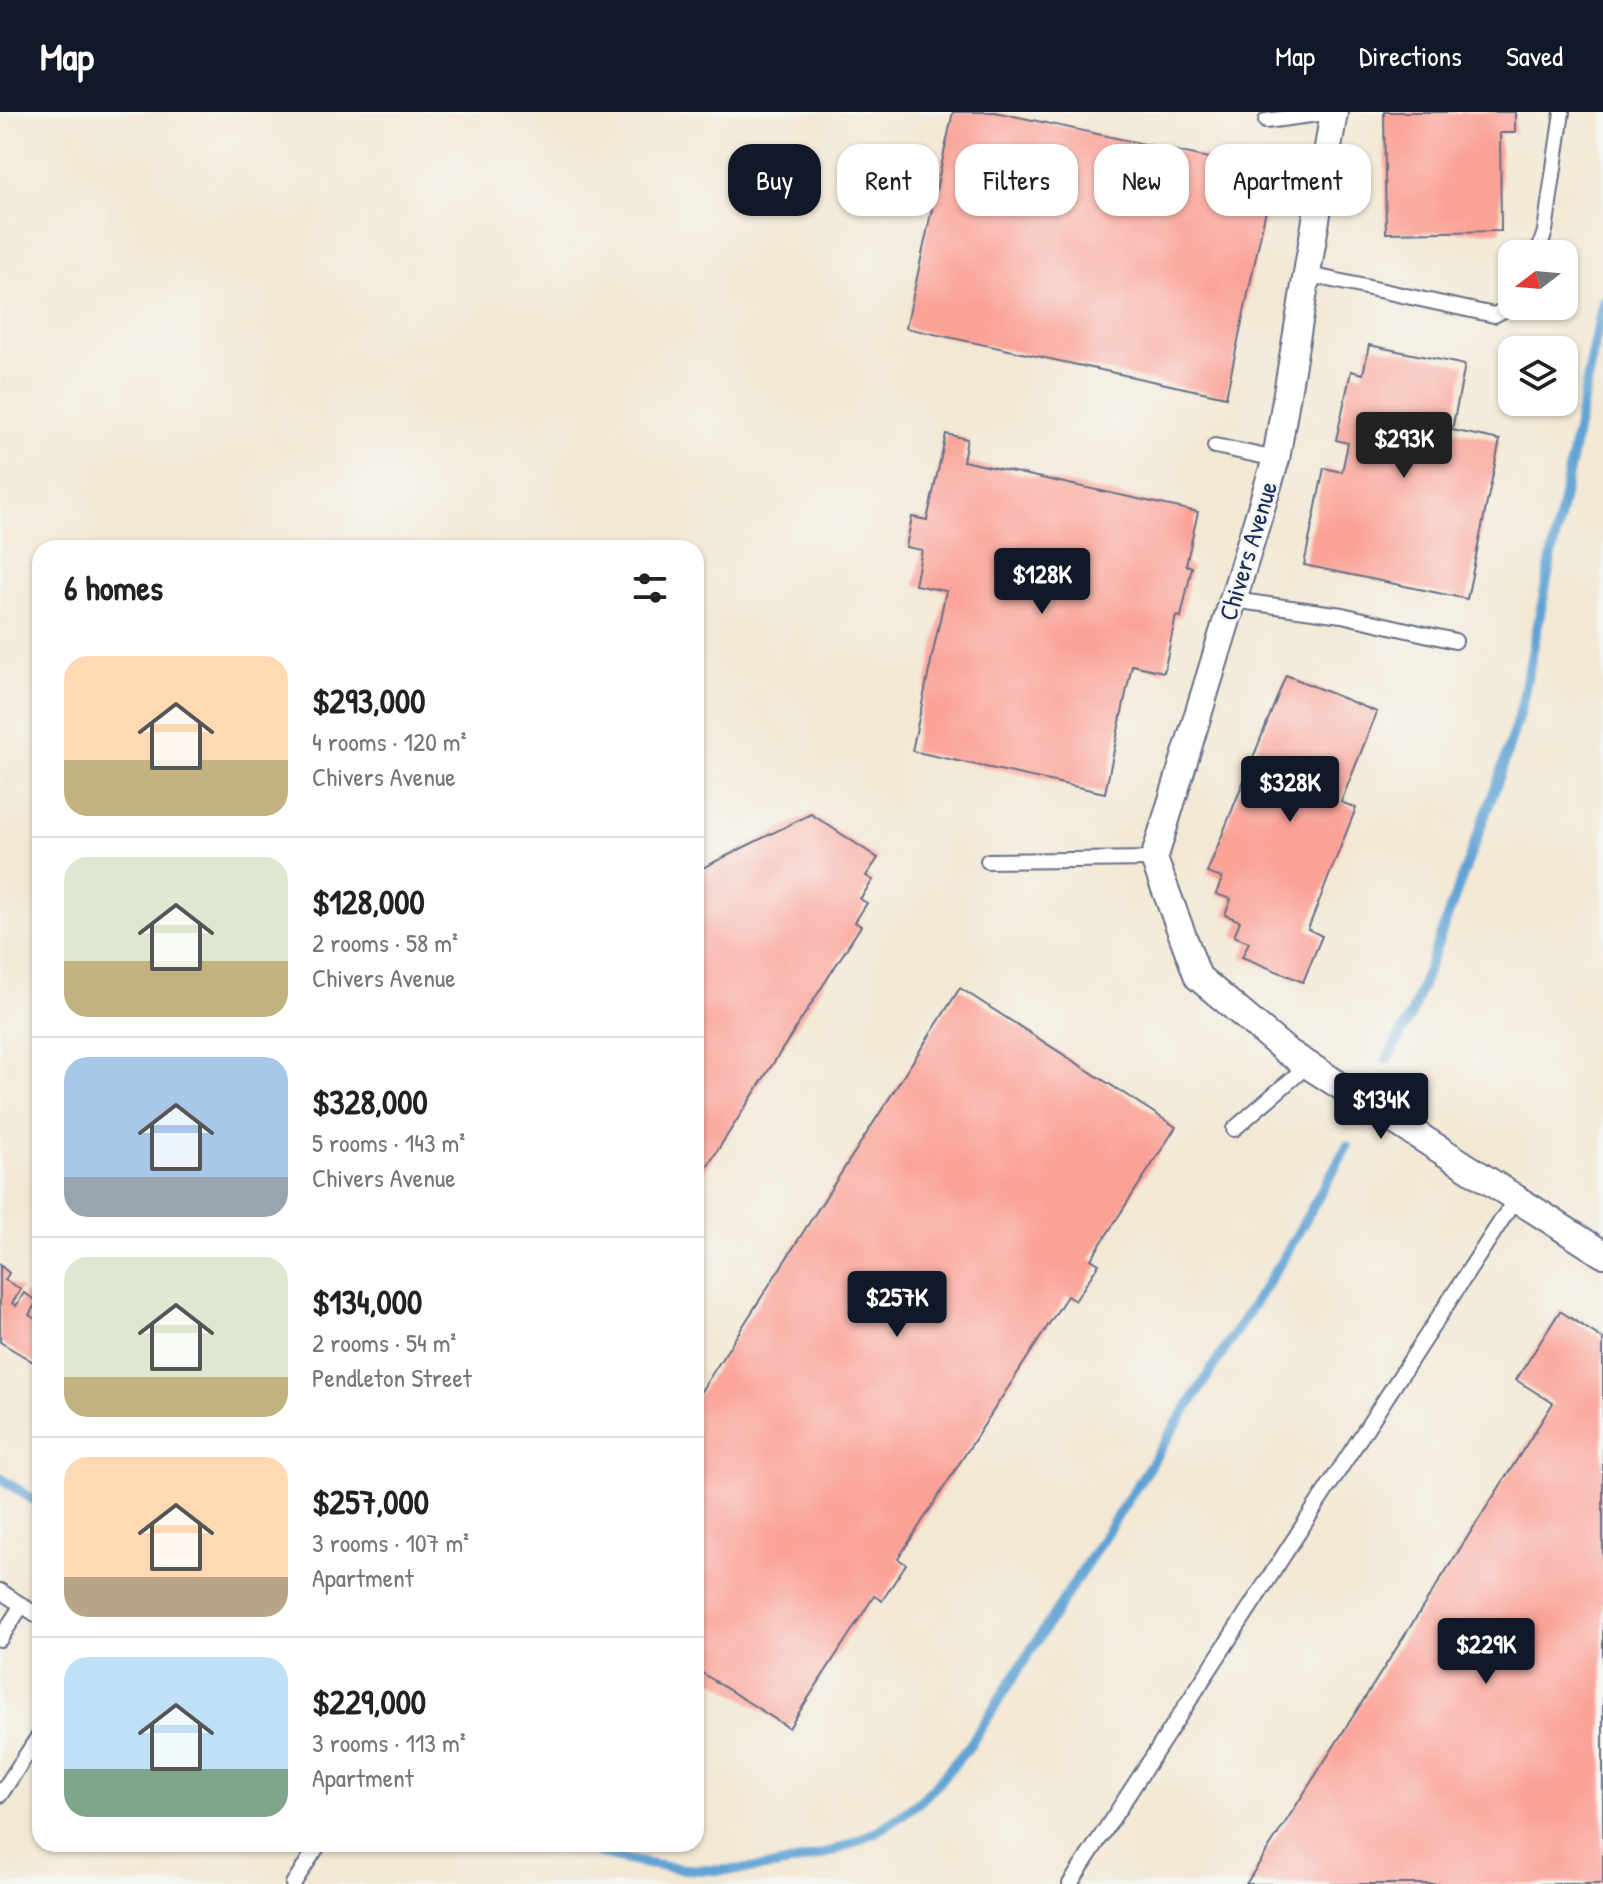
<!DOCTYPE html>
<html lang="en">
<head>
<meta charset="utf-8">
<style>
	:root { --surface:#fff; --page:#f6f6f6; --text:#222; --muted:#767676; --line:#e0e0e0; --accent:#111827 }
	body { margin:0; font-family:"Patrick Hand",sans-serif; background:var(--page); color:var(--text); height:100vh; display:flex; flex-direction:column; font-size:30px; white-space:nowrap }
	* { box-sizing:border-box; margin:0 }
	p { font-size:26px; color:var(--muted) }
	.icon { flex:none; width:44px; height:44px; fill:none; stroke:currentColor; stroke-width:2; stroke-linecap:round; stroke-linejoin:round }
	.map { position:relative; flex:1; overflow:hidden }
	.details { position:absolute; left:32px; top:428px; width:672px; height:1312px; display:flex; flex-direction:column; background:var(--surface); border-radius:24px; box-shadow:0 2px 6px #0004 }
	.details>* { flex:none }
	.top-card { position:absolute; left:728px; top:32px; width:754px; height:72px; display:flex; gap:16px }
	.needle { width:52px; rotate:254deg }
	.fabs { position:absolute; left:1498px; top:128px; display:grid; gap:16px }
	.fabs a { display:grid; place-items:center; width:80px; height:80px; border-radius:16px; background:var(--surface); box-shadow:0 2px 6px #0004; font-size:40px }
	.price { position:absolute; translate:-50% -68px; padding:0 18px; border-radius:8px; background:var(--accent); color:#fff; font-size:26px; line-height:52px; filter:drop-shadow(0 2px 4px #0008) }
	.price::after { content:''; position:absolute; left:50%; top:48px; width:24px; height:18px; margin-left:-12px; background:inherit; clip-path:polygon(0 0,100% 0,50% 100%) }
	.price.active { background:#222; color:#fff }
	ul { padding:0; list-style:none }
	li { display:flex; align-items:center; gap:24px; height:200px; padding:0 32px }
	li+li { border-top:2px solid var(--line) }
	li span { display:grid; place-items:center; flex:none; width:224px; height:160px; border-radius:24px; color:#555 }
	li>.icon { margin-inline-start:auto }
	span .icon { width:96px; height:96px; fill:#fffc; stroke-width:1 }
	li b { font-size:34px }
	h2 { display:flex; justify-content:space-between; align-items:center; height:96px; padding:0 32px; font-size:34px }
	.pill { padding:0 28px; border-radius:24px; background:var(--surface); box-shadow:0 2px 6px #0004; font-size:28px; line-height:72px }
	.pill.active { background:var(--accent); color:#fff }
	header { display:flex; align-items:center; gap:48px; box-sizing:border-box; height:112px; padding:0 40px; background:var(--accent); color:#fff }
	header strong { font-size:38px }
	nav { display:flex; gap:44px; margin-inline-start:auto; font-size:28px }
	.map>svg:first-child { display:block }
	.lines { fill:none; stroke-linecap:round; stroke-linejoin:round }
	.stream { stroke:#60a3d4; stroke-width:10 }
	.building { fill:#fba297 }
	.lane-casing { stroke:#677087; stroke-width:18 }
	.street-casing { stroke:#677087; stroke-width:30 }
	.lane { stroke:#fff; stroke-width:14 }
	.street { stroke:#fff; stroke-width:26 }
	.labels { text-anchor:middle; stroke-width:6; stroke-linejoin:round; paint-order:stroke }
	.street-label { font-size:26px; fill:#1b2f5e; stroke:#f6f6f2 }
</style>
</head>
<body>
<header>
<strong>Map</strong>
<nav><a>Map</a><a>Directions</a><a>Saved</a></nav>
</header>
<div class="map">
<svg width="1603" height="1772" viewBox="0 0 1603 1772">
	<rect width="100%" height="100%" fill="#f6f6f2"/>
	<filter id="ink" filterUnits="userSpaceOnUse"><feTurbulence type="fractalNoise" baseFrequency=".0125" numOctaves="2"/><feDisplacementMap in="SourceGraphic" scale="16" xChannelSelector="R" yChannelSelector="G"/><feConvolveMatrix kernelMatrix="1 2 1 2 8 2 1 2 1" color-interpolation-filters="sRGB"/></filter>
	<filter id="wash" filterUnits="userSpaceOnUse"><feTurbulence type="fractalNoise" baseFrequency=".006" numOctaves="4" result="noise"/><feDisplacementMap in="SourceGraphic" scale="32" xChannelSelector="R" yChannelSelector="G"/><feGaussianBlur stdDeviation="1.8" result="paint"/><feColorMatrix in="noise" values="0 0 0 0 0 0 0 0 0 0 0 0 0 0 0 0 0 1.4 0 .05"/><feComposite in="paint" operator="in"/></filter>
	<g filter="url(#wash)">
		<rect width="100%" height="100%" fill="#f3e8d4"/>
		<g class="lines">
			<g class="stream">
				<path d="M1387,947l24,-44 89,-240 21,-67 82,-406"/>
				<path d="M0,1366l40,26"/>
				<path d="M570,1732c117,40 249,40 349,-42 18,-16 33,-37 49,-54l318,-494 61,-108"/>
			</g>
		</g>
		<g id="blocks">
			<g class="building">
				<path d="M953,0h42l279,60 -48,225 -320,-69z"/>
				<path d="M1384,0h131v21h-15l1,98 -115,2z"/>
				<path d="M1369,233l96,20 -13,65 48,10 -33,159 -163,-34 20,-97 18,4 6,-29 -12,-3 15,-69 12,3z"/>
				<path d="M946,322l21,5 -4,22 235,51 -12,53 6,2 -11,50 -5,-1 -12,56 -32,-7 -27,128 -193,-42 34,-160 -31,-6 7,-35 -16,-3 6,-30 15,3z"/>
				<path d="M1286,563l91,37 -36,90 15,6 -48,121 14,7 -19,46 -61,-25 7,-15 -15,-6 6,-15 -15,-6 6,-16 -15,-5 6,-16 -15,-5z"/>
				<path d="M811,702l67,44 -12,18 7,4 -13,19 7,4 -12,19 6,4 -165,258v-313z"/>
				<path d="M960,876l216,139 -85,132 8,5 -24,37 -8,-5 -169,263 8,5 -24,37 -8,-5 -85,132 -93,-59v-270z"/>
				<path d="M0,1153l9,8 -4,7 16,9 -9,14 4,3 8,-13 13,8 -8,14 11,7v44l-40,-24z"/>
				<path d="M1560,1199l43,28v545h-357l307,-481 -37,-23z"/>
			</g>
		</g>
	</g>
	<g filter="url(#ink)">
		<use href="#blocks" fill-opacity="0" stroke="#677087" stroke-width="2"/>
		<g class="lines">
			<g class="lane-casing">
				<g id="lane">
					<path d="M1266,9l67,-9"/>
					<path d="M1538,142l7,-23 17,-119"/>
					<path d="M1305,162l189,41 18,-9"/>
					<path d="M1215,334l61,13"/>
					<path d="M1233,488l109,15 113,26"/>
					<path d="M988,749l166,-2"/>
					<path d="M1234,1017l74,-64"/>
					<path d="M0,1479l40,26"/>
					<path d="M0,1527l22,-34"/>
					<path d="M0,1683l40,-61"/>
					<path d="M293,1772l26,-40"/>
					<path d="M1070,1772l446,-686"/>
				</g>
			</g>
			<g class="street-casing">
				<path id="street" d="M1334,0l-58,347 -122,400 44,118 88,74 317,203"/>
			</g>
			<use href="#lane" class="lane"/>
			<use href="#street" class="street"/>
		</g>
	</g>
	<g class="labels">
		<g class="street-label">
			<text transform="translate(1248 439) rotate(-73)" y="9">Chivers Avenue</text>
		</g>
	</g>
</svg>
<div class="fabs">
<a><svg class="needle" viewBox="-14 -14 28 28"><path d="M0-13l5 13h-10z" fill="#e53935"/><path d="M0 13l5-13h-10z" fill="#767676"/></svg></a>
<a><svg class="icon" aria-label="layers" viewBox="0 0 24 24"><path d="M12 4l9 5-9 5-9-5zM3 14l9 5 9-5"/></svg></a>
</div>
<b class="price active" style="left:1404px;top:368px">$293K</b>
<b class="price" style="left:1042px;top:504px">$128K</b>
<b class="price" style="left:1290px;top:712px">$328K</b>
<b class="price" style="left:1381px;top:1029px">$134K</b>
<b class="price" style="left:897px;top:1227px">$257K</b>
<b class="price" style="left:1486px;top:1574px">$229K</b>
<div class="top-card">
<a class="pill active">Buy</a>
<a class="pill">Rent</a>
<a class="pill">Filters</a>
<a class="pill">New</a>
<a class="pill">Apartment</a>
</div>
<section class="details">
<h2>6 homes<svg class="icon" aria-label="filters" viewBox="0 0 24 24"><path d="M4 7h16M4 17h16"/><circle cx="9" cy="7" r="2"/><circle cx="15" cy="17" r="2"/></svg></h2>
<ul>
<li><span style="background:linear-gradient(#ffd9b3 65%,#c2b280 0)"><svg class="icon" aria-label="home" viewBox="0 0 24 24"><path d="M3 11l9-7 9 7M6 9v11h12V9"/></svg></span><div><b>$293,000</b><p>4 rooms · 120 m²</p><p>Chivers Avenue</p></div></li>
<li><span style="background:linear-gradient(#dfe7d0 65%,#c2b280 0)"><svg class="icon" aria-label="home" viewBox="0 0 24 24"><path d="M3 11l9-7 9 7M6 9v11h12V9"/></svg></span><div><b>$128,000</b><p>2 rooms · 58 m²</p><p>Chivers Avenue</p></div></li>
<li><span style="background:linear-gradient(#a9c7e8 75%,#9aa5b1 0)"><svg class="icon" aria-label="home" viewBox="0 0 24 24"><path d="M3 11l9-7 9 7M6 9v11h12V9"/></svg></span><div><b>$328,000</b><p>5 rooms · 143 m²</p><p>Chivers Avenue</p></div></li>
<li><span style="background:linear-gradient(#dfe7d0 75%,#c2b280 0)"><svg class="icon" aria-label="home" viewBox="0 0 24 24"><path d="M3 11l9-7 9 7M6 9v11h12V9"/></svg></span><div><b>$134,000</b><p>2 rooms · 54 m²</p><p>Pendleton Street</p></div></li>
<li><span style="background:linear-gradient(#ffd9b3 75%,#b9a48a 0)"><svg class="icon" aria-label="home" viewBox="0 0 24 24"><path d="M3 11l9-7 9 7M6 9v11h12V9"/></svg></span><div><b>$257,000</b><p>3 rooms · 107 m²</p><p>Apartment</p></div></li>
<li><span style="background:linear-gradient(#bfe0f5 70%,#7fa58c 0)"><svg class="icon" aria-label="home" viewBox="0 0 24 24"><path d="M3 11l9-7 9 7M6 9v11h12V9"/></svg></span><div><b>$229,000</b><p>3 rooms · 113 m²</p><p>Apartment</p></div></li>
</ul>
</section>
</div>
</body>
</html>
